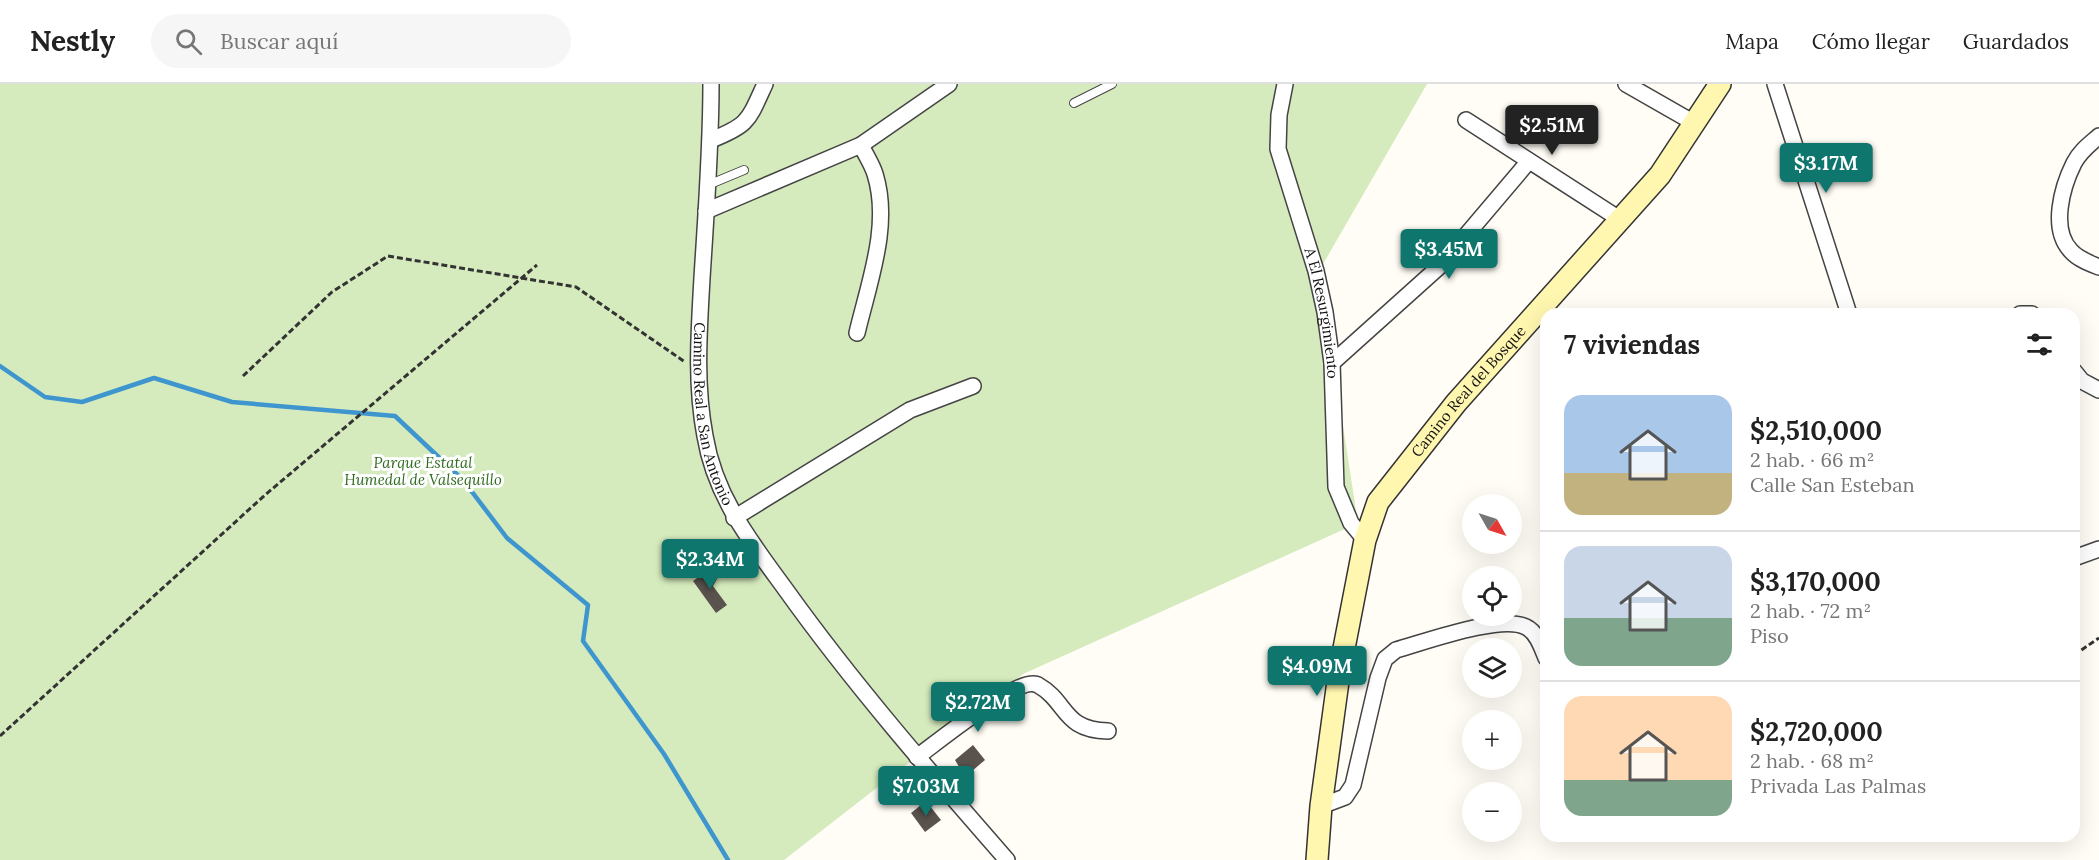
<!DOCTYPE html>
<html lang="es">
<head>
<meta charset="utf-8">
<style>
	:root { --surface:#fff; --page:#f6f6f6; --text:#222; --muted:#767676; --line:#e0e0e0; --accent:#0f766e }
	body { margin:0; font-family:Lora,serif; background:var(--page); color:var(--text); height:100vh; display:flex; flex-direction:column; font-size:22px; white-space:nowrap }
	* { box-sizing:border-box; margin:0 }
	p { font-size:20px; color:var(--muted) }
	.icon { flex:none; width:33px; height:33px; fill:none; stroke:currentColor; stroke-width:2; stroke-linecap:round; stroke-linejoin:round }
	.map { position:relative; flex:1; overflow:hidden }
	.details { position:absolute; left:1540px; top:224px; width:540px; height:534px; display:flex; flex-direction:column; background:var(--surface); border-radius:18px; box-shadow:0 6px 24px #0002 }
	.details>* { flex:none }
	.needle { width:39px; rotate:129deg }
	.tools { position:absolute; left:1462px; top:410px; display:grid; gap:12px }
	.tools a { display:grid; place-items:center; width:60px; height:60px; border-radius:50%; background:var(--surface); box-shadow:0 6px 24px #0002; font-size:30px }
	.price { position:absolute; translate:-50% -51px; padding:0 14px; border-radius:6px; background:var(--accent); color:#fff; font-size:20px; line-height:39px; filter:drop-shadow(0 2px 3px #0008) }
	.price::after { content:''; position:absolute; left:50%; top:36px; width:18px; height:14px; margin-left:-9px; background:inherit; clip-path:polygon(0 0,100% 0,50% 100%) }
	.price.active { background:#222; color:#fff }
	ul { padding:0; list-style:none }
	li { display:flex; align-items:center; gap:18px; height:150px; padding:0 24px }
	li+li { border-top:2px solid var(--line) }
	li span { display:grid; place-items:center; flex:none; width:168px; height:120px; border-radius:18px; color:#555 }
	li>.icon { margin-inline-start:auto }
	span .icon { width:72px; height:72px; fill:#fffc; stroke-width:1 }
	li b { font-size:26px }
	h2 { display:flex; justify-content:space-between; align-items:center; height:72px; padding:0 24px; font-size:26px }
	header { display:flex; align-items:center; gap:36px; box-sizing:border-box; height:84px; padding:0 30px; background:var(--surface); border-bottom:2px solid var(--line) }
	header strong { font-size:28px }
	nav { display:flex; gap:33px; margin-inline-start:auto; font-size:21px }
	.search { width:420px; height:54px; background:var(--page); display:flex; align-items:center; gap:15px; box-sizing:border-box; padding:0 21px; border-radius:33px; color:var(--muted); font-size:22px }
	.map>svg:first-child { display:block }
	.green { fill:#d5ebbd }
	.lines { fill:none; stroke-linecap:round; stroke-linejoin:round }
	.stream { stroke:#3f96cf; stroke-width:4.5 }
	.building { fill:#5a524d }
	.lane-casing { stroke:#444; stroke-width:10 }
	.street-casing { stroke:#444; stroke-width:18 }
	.secondary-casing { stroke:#333; stroke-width:24 }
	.path { stroke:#333; stroke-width:3; stroke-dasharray:6 3; stroke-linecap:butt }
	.lane { stroke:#fff; stroke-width:8 }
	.street { stroke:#fff; stroke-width:15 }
	.secondary { stroke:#fff6b0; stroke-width:21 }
	.labels { text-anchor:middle; stroke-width:6; stroke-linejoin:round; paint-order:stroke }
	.street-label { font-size:15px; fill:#111; stroke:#fff }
	.park-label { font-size:15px; font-style:italic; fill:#2f6b1f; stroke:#fff }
</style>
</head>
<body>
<header>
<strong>Nestly</strong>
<div class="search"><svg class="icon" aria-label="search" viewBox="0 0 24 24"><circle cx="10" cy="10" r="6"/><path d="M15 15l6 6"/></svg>Buscar aquí</div>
<nav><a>Mapa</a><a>Cómo llegar</a><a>Guardados</a></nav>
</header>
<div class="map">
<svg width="2099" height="776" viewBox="0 0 2099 776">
	<rect width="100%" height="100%" fill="#fffdf5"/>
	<path class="green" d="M0,0h1427l-108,187 39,252 -335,151 -239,186h-784z"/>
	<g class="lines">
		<path class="stream" d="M0,282l45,31 37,5 72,-24 78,24 163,14 68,64 44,58 81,67 -5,36 81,113 64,106"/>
	</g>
	<g class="building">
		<path d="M711,484l7,9 -5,9 14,19 -11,8 -23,-32z"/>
		<path d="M973,661l12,15 -20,17 -10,-17z"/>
		<path d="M926,717l15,19 -16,12 -14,-19z"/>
	</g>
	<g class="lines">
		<g class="lane-casing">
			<g id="lane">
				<path d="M1074,19l38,-19"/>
				<path d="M708,101l36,-15"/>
			</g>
		</g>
		<g class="street-casing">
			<g id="street">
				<path id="s1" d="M711,0c0,65 -5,130 -9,194 -3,54 -7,105 3,158 10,61 46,106 81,154 68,95 145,183 221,270"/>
				<path id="s2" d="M1285,0l-6,31 -1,34 38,122 9,41 7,51 4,124 15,36 14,17"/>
				<path d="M1626,0l70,40"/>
				<path d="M1775,0l74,230"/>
				<path d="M1466,36l155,100"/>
				<path d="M2099,52c-9,8 -19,15 -25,27 -12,24 -24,66 -3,88 7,8 18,12 28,16"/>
				<path d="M711,56c38,-15 37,-19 54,-56"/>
				<path d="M706,127l155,-66 88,-61"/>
				<path d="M2020,230h12"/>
				<path d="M857,249c12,-51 34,-108 18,-159 -3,-10 -10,-20 -14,-29"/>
				<path d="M1332,279l108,-97 89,-105"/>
				<path d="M2074,287l8,10 17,9"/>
				<path d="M734,434l176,-108 63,-24"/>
				<path d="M2074,474l25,-9"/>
				<path d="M917,673c18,-13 102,-82 121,-72 30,17 24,45 70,46"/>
				<path d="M1321,722l24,-9 8,-12 25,-107 7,-19 11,-9c29,-8 105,-36 130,-23 11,5 16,21 20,31"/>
			</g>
		</g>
		<g class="secondary-casing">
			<g id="secondary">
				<path id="s3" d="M1317,776l4,-54 18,-132 26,-134 13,-38 78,-99 204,-228 60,-91"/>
			</g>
		</g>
		<g class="path">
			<path d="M243,292l89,-84 56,-36 188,31 109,75"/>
			<path d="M2074,571l25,-17"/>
			<path d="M0,652l265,-241 272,-230"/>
		</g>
		<use href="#lane" class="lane"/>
		<use href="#street" class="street"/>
		<use href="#secondary" class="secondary"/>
	</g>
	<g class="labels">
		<g class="street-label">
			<text dy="5" stroke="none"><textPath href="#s2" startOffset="236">A El Resurgimiento</textPath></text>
			<text dy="5" stroke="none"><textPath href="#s3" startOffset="507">Camino Real del Bosque</textPath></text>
			<text dy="5" stroke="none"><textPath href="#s1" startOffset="332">Camino Real a San Antonio</textPath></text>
		</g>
		<g class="park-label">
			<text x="423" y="384">Parque Estatal<tspan x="423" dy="17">Humedal de Valsequillo</tspan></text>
		</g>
	</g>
</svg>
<div class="tools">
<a><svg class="needle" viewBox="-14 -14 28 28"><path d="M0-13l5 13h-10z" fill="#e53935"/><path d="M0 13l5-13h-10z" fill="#767676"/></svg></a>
<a><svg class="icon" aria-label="locate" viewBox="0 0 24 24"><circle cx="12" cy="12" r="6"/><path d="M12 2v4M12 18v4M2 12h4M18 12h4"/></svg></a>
<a><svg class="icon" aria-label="layers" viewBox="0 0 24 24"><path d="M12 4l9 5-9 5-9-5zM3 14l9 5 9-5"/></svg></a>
<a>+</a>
<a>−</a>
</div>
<b class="price active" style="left:1552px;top:72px">$2.51M</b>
<b class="price" style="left:1826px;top:110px">$3.17M</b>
<b class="price" style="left:1449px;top:196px">$3.45M</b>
<b class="price" style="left:710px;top:506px">$2.34M</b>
<b class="price" style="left:1317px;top:613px">$4.09M</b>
<b class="price" style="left:978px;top:649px">$2.72M</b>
<b class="price" style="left:926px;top:733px">$7.03M</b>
<section class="details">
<h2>7 viviendas<svg class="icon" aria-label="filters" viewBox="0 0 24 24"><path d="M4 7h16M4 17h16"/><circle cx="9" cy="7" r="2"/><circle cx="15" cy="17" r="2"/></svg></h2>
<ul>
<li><span style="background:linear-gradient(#a9c7e8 65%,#c2b280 0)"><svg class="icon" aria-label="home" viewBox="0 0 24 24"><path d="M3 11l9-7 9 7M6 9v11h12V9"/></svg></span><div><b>$2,510,000</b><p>2 hab. · 66 m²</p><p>Calle San Esteban</p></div></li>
<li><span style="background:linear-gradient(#c9d6e8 60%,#7fa58c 0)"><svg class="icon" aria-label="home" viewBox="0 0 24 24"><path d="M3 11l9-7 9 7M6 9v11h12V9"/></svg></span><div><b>$3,170,000</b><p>2 hab. · 72 m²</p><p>Piso</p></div></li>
<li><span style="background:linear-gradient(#ffd9b3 70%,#7fa58c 0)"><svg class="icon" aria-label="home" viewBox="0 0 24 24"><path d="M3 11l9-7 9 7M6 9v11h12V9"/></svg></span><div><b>$2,720,000</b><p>2 hab. · 68 m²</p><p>Privada Las Palmas</p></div></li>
</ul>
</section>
</div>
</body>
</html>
